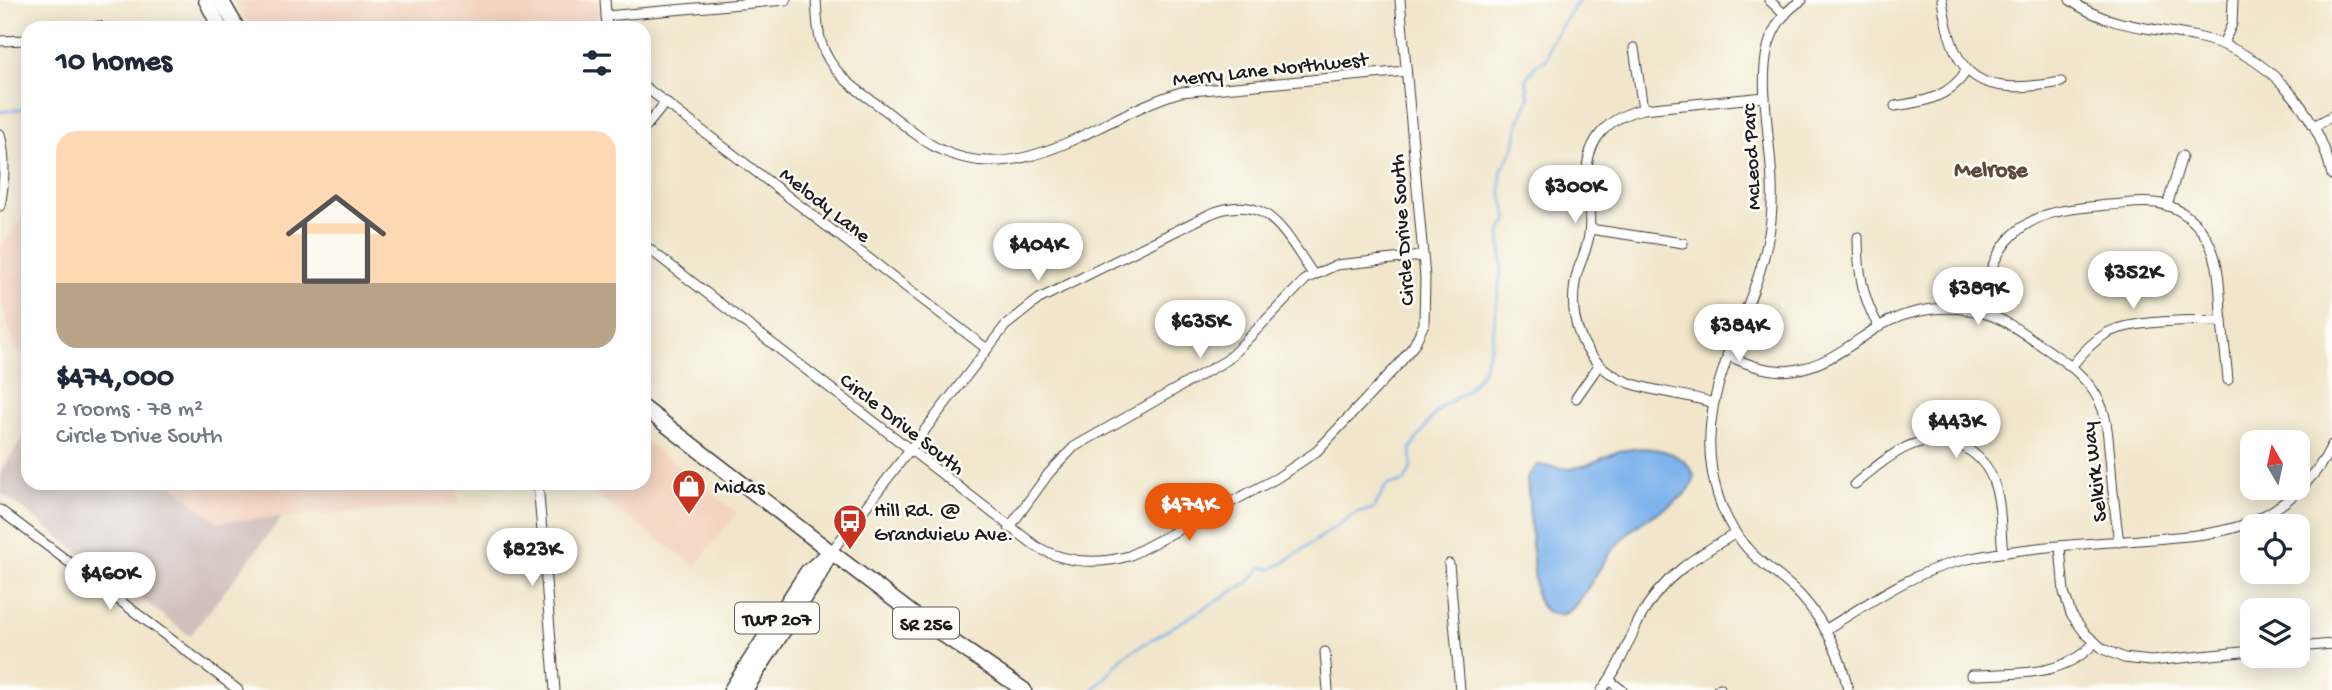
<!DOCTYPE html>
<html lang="en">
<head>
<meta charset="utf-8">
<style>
	:root { --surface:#fff; --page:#f2f2f3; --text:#1f2937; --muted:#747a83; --accent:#ea580c }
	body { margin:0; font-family:"Gochi Hand",sans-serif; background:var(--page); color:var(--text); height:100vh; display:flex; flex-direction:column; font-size:26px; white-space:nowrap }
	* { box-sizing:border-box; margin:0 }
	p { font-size:23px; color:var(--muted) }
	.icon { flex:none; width:38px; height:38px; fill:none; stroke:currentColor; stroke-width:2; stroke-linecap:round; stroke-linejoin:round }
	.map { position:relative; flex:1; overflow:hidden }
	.panel { position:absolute; left:21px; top:21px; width:630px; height:469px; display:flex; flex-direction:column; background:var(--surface); border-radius:21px; box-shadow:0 4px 18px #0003 }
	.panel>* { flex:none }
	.needle { width:46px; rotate:351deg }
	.tools { position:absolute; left:2240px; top:430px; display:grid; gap:14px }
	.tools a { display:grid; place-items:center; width:70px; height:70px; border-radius:14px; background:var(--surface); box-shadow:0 4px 18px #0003; font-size:35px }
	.price { position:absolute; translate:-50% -60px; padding:0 16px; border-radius:24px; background:#fff; color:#222; font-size:23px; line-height:46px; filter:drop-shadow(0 2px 4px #0008) }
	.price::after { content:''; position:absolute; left:50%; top:42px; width:21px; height:16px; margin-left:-10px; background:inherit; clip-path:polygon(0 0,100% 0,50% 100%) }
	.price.active { background:var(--accent); color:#fff }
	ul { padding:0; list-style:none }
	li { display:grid; align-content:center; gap:14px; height:371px; padding:0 35px }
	li span { display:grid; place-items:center; height:217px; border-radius:21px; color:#555 }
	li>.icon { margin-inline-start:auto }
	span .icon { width:126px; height:126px; fill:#fffc; stroke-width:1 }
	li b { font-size:30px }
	h2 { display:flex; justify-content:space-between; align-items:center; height:84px; padding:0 35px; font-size:30px }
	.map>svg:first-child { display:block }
	.built { fill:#f4d3c0 }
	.industrial { fill:#d0c0bc }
	.water { fill:#7eb3ec; stroke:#4d6884; stroke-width:2 }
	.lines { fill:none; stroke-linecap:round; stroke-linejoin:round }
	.stream { stroke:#7eb3ec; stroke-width:2.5 }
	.minor-casing { stroke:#3c3a36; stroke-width:11 }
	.primary-casing { stroke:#3c3a36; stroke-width:17 }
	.trunk-casing { stroke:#3c3a36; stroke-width:17 }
	.minor { stroke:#fff; stroke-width:9 }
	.primary { stroke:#fff; stroke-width:14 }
	.trunk { stroke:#fff; stroke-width:14 }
	.labels { text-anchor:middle; stroke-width:5; stroke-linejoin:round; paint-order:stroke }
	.shield { fill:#fdfcf7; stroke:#605f5e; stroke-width:2 }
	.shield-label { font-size:19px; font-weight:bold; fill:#1c1c1c }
	.street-label { font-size:21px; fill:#1c1c1c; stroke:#fdfcf7 }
	.poi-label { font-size:21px; fill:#1c1c1c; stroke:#fdfcf7; text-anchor:start }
	.neighbourhood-label { font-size:23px; font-weight:bold; fill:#5c493c; stroke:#fdfcf7 }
</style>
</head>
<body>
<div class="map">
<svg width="2332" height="690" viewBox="0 0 2332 690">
	<rect width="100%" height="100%" fill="#fdfcf7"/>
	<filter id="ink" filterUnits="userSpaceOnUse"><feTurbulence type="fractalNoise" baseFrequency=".0143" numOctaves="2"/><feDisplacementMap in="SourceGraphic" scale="14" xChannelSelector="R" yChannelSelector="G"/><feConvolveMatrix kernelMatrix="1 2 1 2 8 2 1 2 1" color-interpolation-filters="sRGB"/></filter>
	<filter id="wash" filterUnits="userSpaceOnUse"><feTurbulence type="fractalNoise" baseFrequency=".00686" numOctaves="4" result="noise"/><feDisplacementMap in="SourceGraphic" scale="28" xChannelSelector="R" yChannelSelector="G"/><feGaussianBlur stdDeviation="1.57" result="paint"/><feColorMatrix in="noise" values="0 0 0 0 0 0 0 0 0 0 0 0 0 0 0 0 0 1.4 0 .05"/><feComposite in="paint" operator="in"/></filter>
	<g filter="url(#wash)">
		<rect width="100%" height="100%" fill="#f1e6cb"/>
		<g class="built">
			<path d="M235,0h361l3,28h-350z"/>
			<path d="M28,209v152l-13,-14 -15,-49v-49z"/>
			<path d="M644,440l93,73 -41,53 -107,-76v-7h55z"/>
			<path d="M171,483h285l2,22 -241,17z"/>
		</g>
		<path class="industrial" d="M28,432v51h143l46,39 65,-5 -92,119 -190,-144v-21z"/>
		<path class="water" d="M1641,448c17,1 32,3 45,15 28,26 -29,48 -44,59 -10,7 -20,16 -28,26 -13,14 -33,58 -48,65 -14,6 -25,-4 -30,-16l-9,-120 11,-12 32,4 17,-4 32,-14z"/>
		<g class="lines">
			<g class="stream">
				<path d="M0,112l28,-4"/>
				<path d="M1094,690l30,-34 126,-75 12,-14 9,2 12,-6 74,-51 16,-3 14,-24 17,-3 8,-16 -1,-18 19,-28 13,-14 24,-15 15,-19 10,-31 10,-77 -2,-30 8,-15 -7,-26v-22l13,-23 6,-29 9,-20 -3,-20 11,-15 10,-5 3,-16 29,-43"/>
			</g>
		</g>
	</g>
	<g filter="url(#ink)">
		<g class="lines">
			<g class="minor-casing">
				<g id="minor">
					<path d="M605,0l2,28"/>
					<path d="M816,0c1,14 1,29 5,42 9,32 39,50 64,68 17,13 33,28 52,38 87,44 163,-33 244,-56l225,-21"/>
					<path d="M1769,0l16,15"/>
					<path d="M1802,0c-48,30 -38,87 -34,135 3,28 6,57 3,85 -11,99 -86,171 -53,276 9,28 24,51 47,69 12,10 26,20 36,31 24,27 40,59 47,94"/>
					<path d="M1942,0c12,82 39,96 119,82"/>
					<path d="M2070,0c38,28 82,27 127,37 68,14 120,71 135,138"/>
					<path d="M606,16l180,-16"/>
					<path d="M93,28l6,-2"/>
					<path d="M0,41l28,-1"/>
					<path d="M2223,44l9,-20 1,-24"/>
					<path d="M1634,48l9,61"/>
					<path d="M644,86l343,263"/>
					<path d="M1895,106c30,-4 55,-9 72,-36"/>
					<path d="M2314,126l18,-10"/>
					<path d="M644,129l22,-27"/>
					<path d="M0,134c6,24 5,47 0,72"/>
					<path d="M2167,206l15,-50"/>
					<path d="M1590,229l93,14"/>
					<path d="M1858,237c0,33 4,61 21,90"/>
					<path d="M644,245l393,302c29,16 60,18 92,9l148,-78 40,-27 82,-87 15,-19 10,-21 1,-47 -25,-277"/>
					<path d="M1979,312c7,-28 13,-57 34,-77 26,-26 60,-26 95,-30 19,-1 39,-5 58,0 16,5 28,15 38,29 16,24 15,49 17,77 2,23 5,46 7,69"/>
					<path d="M1727,355c21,10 43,18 66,15 33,-4 58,-26 85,-43 32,-19 73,-24 108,-13 21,6 38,20 56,32 24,16 51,34 61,64 5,15 5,31 7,47 2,28 5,57 9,85"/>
					<path d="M2071,367c10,-13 22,-26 36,-34 25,-13 87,-13 115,-12"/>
					<path d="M1576,398l23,-33"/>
					<path d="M1713,403c-39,-14 -88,-9 -118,-43 -22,-25 -26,-59 -17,-90 4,-12 10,-23 11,-36 3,-20 -2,-38 -2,-58 -1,-37 22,-59 56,-67l122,-12"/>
					<path d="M538,483l17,207"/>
					<path d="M1855,484c30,-25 67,-59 109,-37 14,8 25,20 30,36 8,22 6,47 9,69"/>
					<path d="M0,510l238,180"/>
					<path d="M1009,528l40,-55 25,-26 153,-87 79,-81 30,-14 86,-9"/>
					<path d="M2060,547l4,45 7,22 14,19 18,16 21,9 27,3 101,-10"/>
					<path d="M831,552l174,-226 34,-27 171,-85c58,-24 75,20 103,60"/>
					<path d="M1449,564l11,126"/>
					<path d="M1825,630c44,-27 87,-58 138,-70 62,-14 127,-16 190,-21 30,-3 62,-4 90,-14 38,-14 71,-43 89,-80"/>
					<path d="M2298,647l34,-3"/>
					<path d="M1325,652l3,38"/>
					<path d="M1971,675c43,-2 93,3 124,-33"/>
					<path d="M1610,681l12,9"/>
					<path d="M1602,690c17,-22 26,-48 38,-72 21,-40 57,-63 95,-84"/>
					<path d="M1717,690l3,-2"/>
				</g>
			</g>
			<g class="primary-casing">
				<path id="primary" d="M831,552l86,65 107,73"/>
			</g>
			<g class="trunk-casing">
				<g id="trunk">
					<path d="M206,0l14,28"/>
					<path d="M221,0l16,28"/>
					<path d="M644,408l187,144"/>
					<path d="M731,690l76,-118 24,-20"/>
					<path d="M745,690l72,-111 10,-20"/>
				</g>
			</g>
			<use href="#minor" class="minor"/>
			<use href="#primary" class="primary"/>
			<use href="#trunk" class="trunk"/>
		</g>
	</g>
	<defs>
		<g id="shop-pin" transform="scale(1.75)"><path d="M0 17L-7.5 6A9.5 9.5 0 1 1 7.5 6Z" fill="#c8321e" stroke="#fdfcf7"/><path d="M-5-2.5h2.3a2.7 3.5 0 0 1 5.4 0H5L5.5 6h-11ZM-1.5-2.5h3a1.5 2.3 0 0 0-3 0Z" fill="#fff"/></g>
		<g id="bus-pin" transform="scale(1.75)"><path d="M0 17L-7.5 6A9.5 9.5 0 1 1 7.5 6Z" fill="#c8321e" stroke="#fdfcf7"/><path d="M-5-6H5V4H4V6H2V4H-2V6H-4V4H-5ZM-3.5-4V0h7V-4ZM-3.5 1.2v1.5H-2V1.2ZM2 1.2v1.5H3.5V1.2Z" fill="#fff"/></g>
	</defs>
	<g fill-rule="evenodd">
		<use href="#shop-pin" x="689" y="486"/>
		<use href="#bus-pin" x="850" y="521"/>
	</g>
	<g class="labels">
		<g class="shield">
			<rect x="735" y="602.5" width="84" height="31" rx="5"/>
			<rect x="893" y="607.5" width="66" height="31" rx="5"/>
		</g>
		<g class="shield-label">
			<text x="777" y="625">TWP 207</text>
			<text x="926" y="630">SR 256</text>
		</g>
		<g class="street-label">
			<text transform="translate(1270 68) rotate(-6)" y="7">Merry Lane Northwest</text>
			<text transform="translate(1750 157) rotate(-93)" y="7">McLeod Parc</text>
			<text transform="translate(826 204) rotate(38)" y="7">Melody Lane</text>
			<text transform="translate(1401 230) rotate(-94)" y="7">Circle Drive South</text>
			<text transform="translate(903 423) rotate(38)" y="7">Circle Drive South</text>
			<text transform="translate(2093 472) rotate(-97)" y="7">Selkirk Way</text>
		</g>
		<g class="poi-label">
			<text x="714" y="493">Midas</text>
			<text x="874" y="516">Hill Rd. @<tspan x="874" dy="24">Grandview Ave.</tspan></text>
		</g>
		<g class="neighbourhood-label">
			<text x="1991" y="176">Melrose</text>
		</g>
	</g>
</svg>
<div class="tools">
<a><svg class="needle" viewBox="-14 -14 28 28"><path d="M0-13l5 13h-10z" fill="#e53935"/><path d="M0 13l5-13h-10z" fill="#747a83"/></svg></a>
<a><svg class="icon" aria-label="locate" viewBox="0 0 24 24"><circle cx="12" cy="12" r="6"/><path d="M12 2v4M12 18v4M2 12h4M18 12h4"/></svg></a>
<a><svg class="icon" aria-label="layers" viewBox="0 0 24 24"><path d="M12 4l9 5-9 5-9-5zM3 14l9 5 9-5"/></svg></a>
</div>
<b class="price" style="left:1575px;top:225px">$300K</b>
<b class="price" style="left:1038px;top:283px">$404K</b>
<b class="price" style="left:2133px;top:311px">$352K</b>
<b class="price" style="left:1978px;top:327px">$389K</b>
<b class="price" style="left:1200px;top:360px">$635K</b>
<b class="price" style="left:1739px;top:364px">$384K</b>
<b class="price" style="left:1956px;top:460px">$443K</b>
<b class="price active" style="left:1189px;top:543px">$474K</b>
<b class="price" style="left:532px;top:588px">$823K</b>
<b class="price" style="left:110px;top:612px">$460K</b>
<section class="panel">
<h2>10 homes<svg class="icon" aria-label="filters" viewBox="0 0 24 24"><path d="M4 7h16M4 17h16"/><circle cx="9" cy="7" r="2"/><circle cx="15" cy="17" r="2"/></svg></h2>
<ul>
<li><span style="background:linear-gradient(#ffd9b3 70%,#b9a48a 0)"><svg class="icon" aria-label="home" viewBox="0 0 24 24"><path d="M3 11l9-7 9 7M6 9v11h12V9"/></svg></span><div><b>$474,000</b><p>2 rooms · 78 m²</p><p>Circle Drive South</p></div></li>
</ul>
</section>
</div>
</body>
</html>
